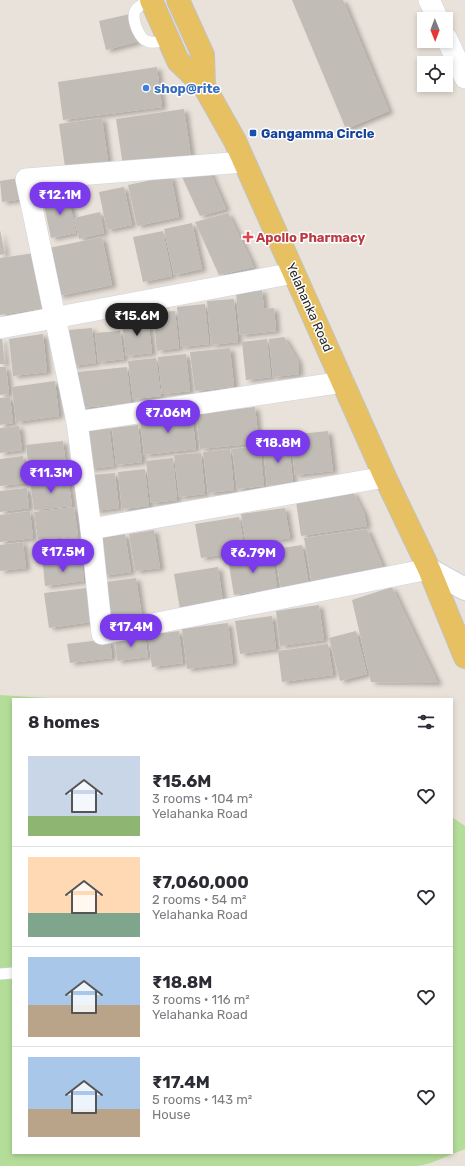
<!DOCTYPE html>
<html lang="en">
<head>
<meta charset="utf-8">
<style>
	:root { --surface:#fff; --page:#f7f7f7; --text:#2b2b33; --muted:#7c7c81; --line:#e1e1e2; --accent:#7c3aed }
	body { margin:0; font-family:Rubik,sans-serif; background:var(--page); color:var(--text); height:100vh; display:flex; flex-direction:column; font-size:15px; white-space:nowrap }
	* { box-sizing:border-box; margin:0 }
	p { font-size:13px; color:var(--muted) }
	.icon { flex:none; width:22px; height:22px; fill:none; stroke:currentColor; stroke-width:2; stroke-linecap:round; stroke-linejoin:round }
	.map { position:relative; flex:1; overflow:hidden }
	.side { position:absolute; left:12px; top:698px; width:441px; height:456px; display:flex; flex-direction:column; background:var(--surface); border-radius:0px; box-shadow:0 2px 6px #0003 }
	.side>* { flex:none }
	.needle { width:26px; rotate:179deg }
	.tools { position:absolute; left:417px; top:12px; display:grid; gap:8px }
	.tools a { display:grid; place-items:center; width:36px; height:36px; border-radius:0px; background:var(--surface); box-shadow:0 2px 6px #0003; font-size:20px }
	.price { position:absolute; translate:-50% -34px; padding:0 9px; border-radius:14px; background:var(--accent); color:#fff; font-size:13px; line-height:26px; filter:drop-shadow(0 1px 2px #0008) }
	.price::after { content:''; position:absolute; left:50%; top:24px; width:12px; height:9px; margin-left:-6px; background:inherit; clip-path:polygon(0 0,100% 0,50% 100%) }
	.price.active { background:#222; color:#fff }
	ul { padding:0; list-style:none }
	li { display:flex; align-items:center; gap:12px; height:100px; padding:0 16px }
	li+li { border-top:1px solid var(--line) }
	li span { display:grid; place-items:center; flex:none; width:112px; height:80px; border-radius:0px; color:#555 }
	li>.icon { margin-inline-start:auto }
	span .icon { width:48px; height:48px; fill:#fffc; stroke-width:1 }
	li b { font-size:17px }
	h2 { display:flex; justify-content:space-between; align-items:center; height:48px; padding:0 16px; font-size:17px }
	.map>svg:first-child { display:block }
	.green { fill:#b4dd99 }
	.building { fill:#c1bcb6; filter:url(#shadow) }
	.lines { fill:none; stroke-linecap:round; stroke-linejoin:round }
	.lane-casing { stroke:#cfd3e0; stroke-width:12 }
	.street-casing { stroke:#cfd3e0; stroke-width:22 }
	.secondary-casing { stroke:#cfd3e0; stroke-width:24 }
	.primary-casing { stroke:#c3c3c3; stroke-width:24 }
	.lane { stroke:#fff; stroke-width:11 }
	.street { stroke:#fff; stroke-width:21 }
	.secondary { stroke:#fff; stroke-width:22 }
	.primary { stroke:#e7c161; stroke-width:22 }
	.shop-dot { fill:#3f7fe0; stroke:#fff; stroke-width:1.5 }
	.transit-dot { fill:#1a4fb4; stroke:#fff; stroke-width:1.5 }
	.health-dot { fill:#e0444e; stroke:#fff; stroke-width:1.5 }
	.labels { text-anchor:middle; stroke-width:3; stroke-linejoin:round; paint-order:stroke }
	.shop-label { font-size:13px; font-weight:bold; fill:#366cbe; stroke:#fff; text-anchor:start }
	.transit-label { font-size:13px; font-weight:bold; fill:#164399; stroke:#fff; text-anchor:start }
	.health-label { font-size:13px; font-weight:bold; fill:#be3a42; stroke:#fff; text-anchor:start }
	.street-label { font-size:13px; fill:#272727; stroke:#fff }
</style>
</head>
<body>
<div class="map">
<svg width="465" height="1166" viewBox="0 0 465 1166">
	<defs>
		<filter id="shadow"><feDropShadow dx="4.5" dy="2.5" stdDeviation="2" flood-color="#0004"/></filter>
	</defs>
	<rect width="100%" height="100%" fill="#e9e2da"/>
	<path class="green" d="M0,695l60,4h-47v454h439v-336l13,9v323l-34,14 -13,3h-418z"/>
	<g class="building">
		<path d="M292,0h51l46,111 -43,18z"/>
		<path d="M130,14l7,28 -31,8 -7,-29z"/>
		<path d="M157,67l5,40 -99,13 -5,-38z"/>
		<path d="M184,109l7,48 -68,9 -7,-47z"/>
		<path d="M102,118l6,43 -43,6 -6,-43z"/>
		<path d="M209,170l17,39 -26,7 -18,-39z"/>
		<path d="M171,176l8,41 -42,9 -9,-41z"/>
		<path d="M19,178l4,21 -21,3 -2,-21z"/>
		<path d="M124,187l8,38 -25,5 -8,-38z"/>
		<path d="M68,195l8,38 -25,5 -8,-38z"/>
		<path d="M100,212l4,21 -25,6 -5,-21z"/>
		<path d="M228,213l26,54 -35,8 -24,-53z"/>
		<path d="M192,223l10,46 -28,6 -10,-46z"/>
		<path d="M0,230l5,24 -5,1z"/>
		<path d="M163,231l9,45 -29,6 -10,-45z"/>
		<path d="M102,237l10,48 -53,11 -10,-48z"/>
		<path d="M35,253l9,55 -44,7v-57z"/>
		<path d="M262,290l2,19 10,-1 2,23 -36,4 -4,-42z"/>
		<path d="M234,299l4,43 -27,3 -4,-44z"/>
		<path d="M205,304l4,40 -28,3 -4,-40z"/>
		<path d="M175,311l4,37 -22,3 -4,-38z"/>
		<path d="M148,318l4,35 -26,3 -4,-35z"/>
		<path d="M92,328l4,35 -24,3 -4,-36z"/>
		<path d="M120,331l4,28 -26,3 -3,-29z"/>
		<path d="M43,334l4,38 -34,4 -4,-37z"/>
		<path d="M284,337l14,24 1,13 -26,3 -4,-38z"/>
		<path d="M0,339h2l3,25h-5z"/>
		<path d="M267,339l4,38 -25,3 -4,-38z"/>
		<path d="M230,348l4,39 -39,4 -5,-39z"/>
		<path d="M186,354l4,37 -28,3 -4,-37z"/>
		<path d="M156,358l5,38 -28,3 -5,-38z"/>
		<path d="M0,367h6l3,27 -9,1z"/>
		<path d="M127,367l4,36 -51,5 -3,-36z"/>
		<path d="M55,381l4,35 -43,6 -4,-35z"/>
		<path d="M10,397l3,26 -13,2v-27z"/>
		<path d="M255,407l4,36 -59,6 -4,-35z"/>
		<path d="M192,414l4,35 -52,6 -4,-36z"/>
		<path d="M138,425l4,37 -26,3 -4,-37z"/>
		<path d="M19,426l3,24 -22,3v-25z"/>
		<path d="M109,426l5,40 -25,3 -5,-41z"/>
		<path d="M328,431l5,40 -38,4 -5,-40z"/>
		<path d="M63,441l4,33 -37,4 -4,-33z"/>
		<path d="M289,443l4,40 -26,3 -4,-40z"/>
		<path d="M260,446l4,40 -27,3 -5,-40z"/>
		<path d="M230,449l4,41 -26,3 -5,-41z"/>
		<path d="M201,453l4,41 -26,3 -5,-42z"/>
		<path d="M23,456l4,27 -27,3v-27z"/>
		<path d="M173,458l4,42 -26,3 -5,-42z"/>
		<path d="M145,469l4,37 -27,3 -4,-37z"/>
		<path d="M115,473l4,35 -24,3 -4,-36z"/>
		<path d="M68,477l4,29 -38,4 -4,-29z"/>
		<path d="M27,488l2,20 -29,4v-21z"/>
		<path d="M353,492l11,21 3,13 -66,10 -5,-35z"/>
		<path d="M74,507l4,29 -40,4 -4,-28z"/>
		<path d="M285,508l5,30 -44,6 -5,-30z"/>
		<path d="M30,511l3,27 -33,4v-27z"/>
		<path d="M239,517l6,34 -44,7 -6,-34z"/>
		<path d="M367,529l18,43 -73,12 -8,-46z"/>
		<path d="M154,530l6,38 -25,3 -6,-37z"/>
		<path d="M125,534l6,38 -28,4 -5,-38z"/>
		<path d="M77,537l2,21 -39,5 -2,-21z"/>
		<path d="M23,542l3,26 -26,3v-26z"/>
		<path d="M302,545l7,41 -28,4 -6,-41z"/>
		<path d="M272,553l5,35 -43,7 -6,-36z"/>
		<path d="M82,561l2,20 -39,5 -2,-21z"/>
		<path d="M218,567l5,35 -43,7 -6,-35z"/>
		<path d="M136,578l6,39 -30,4 -6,-39z"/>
		<path d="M392,587l46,96 -67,-1 -19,-82z"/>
		<path d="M86,588l5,34 -42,6 -5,-35z"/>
		<path d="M319,605l5,35 -44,6 -4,-35z"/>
		<path d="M272,616l4,33 -36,5 -5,-33z"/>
		<path d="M228,623l5,40 -46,6 -5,-40z"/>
		<path d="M179,631l4,32 -31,4 -4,-32z"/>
		<path d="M356,631l11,43 -27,7 -11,-43z"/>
		<path d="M145,634l3,23 -31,4 -2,-23z"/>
		<path d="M110,639l2,19 -42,5 -3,-19z"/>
		<path d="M328,644l5,31 -51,7 -4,-31z"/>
	</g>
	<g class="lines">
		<g class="lane-casing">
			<g id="lane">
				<path d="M151,0c-16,7 -21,11 -14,29 2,4 4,10 10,12 6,3 15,0 21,-2"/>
				<path d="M0,974l13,-1"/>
			</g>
		</g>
		<g class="street-casing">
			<g id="street">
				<path d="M429,0l9,19"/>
				<path d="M446,37l19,41"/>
				<path d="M244,162l-218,17 51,243 266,-40"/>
				<path d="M0,328l294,-55"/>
				<path d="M77,422l14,107 294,-52"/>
				<path d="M91,529l11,105 327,-65"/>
			</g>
		</g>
		<g class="secondary-casing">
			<path id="secondary" d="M429,569l36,20"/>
		</g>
		<g class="primary-casing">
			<g id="primary">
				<path d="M151,0l27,61 26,25"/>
				<path d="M178,0l25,55 1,31 31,55 150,336 44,92 36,88"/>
			</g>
		</g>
		<use href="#lane" class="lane"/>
		<use href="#street" class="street"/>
		<use href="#secondary" class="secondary"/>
		<use href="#primary" class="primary"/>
	</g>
	<circle class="shop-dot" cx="146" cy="88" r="4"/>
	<rect class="transit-dot" x="249" y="129" width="8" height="8" rx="2"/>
	<path class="health-dot" d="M246 231h4v4h4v4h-4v4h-4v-4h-4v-4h4z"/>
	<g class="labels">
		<g class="shop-label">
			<text x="154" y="93">shop@rite</text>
		</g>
		<g class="transit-label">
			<text x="261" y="138">Gangamma Circle</text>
		</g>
		<g class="health-label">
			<text x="256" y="242">Apollo Pharmacy</text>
		</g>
		<g class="street-label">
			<text transform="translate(310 307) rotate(66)" y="5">Yelahanka Road</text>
		</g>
	</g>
</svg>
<div class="tools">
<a><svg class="needle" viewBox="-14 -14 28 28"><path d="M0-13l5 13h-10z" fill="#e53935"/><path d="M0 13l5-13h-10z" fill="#7c7c81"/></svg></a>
<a><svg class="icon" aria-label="locate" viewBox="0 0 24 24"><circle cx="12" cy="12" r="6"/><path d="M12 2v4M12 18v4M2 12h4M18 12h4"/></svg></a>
</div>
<b class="price" style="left:60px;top:216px">₹12.1M</b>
<b class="price active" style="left:137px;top:337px">₹15.6M</b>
<b class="price" style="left:168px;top:434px">₹7.06M</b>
<b class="price" style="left:278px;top:464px">₹18.8M</b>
<b class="price" style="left:51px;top:494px">₹11.3M</b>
<b class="price" style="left:63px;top:573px">₹17.5M</b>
<b class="price" style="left:253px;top:574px">₹6.79M</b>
<b class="price" style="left:131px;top:648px">₹17.4M</b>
<section class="side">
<h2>8 homes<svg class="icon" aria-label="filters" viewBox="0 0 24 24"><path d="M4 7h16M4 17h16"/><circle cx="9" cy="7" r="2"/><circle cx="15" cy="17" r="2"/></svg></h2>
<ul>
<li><span style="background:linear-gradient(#c9d6e8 75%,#8fb573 0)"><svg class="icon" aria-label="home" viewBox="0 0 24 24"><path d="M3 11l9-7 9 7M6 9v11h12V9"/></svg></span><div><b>₹15.6M</b><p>3 rooms · 104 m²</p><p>Yelahanka Road</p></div><svg class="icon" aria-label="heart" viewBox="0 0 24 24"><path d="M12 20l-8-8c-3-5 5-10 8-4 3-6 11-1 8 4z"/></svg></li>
<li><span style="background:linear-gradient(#ffd9b3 70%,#7fa58c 0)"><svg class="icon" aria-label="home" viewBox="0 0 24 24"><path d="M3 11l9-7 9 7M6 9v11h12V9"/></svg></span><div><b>₹7,060,000</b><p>2 rooms · 54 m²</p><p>Yelahanka Road</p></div><svg class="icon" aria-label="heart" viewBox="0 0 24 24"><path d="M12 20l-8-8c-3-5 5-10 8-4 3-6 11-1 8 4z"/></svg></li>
<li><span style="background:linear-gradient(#a9c7e8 60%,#b9a48a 0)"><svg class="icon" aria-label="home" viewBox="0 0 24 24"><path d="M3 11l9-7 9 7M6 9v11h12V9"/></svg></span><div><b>₹18.8M</b><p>3 rooms · 116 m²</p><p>Yelahanka Road</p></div><svg class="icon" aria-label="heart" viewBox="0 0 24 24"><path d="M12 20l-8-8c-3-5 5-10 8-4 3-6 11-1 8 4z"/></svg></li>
<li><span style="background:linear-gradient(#a9c7e8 65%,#b9a48a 0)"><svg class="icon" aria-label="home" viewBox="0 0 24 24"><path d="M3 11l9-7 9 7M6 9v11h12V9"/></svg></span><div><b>₹17.4M</b><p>5 rooms · 143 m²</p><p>House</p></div><svg class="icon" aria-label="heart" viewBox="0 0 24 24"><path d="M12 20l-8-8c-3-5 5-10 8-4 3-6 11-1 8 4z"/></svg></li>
</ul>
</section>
</div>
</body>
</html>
